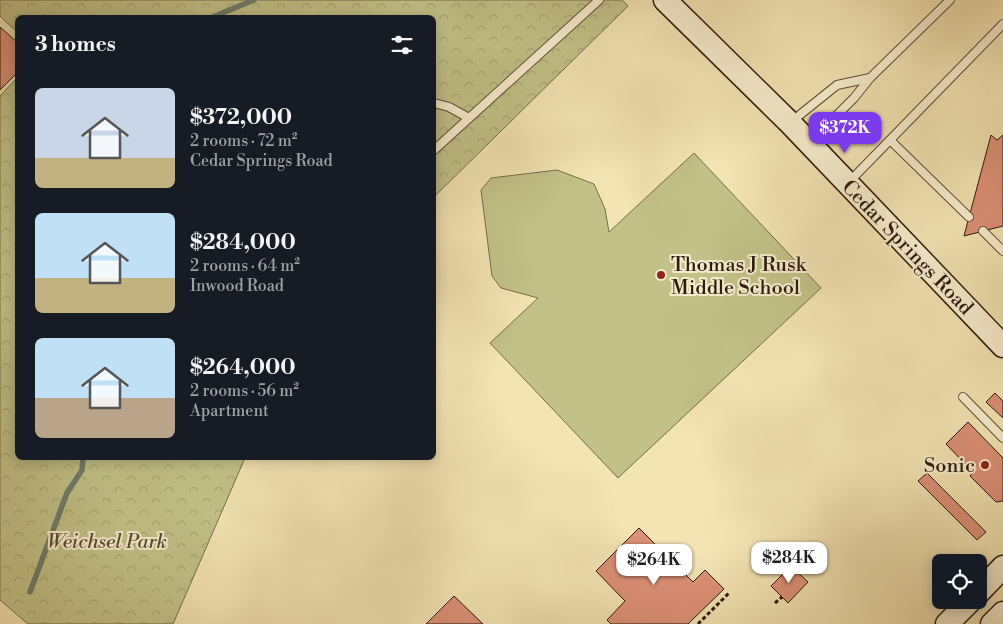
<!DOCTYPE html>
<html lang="en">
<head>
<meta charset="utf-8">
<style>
	:root { --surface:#171b24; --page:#242831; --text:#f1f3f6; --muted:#9ea1a6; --accent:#7c3aed }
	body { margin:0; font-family:"Libre Bodoni",serif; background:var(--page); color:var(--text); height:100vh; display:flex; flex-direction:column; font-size:19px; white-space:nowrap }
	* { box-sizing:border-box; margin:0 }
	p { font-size:16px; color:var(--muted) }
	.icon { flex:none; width:28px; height:28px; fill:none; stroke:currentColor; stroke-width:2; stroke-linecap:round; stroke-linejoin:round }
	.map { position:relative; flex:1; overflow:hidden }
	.drawer { position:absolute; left:15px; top:15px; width:421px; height:445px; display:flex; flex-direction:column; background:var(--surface); border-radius:8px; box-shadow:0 2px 12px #0003 }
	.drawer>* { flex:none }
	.tools { position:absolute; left:932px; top:554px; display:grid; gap:10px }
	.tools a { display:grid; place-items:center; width:55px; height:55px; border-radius:8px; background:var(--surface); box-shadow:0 2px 12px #0003; font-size:25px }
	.price { position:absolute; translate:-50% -42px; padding:0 11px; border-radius:10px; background:#fff; color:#222; font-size:16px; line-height:32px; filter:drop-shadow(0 1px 2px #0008) }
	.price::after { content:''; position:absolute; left:50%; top:30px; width:15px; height:11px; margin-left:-8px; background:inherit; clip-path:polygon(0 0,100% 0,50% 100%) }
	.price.on { background:var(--accent); color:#fff }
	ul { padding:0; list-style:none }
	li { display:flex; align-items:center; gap:15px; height:125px; padding:0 20px }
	li span { display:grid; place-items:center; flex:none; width:140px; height:100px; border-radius:8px; color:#555 }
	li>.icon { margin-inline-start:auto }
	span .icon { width:60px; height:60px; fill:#fffc; stroke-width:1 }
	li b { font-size:21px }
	h2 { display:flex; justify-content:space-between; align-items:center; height:60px; padding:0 20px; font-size:21px }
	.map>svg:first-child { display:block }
	.park { fill:url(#park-crowns); stroke:#766e4a }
	.garden { fill:#c2c288; stroke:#766e4a }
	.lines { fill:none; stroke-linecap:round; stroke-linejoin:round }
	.stream { stroke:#6e7d6b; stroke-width:5.5 }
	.building { fill:#dc9077; stroke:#2b1b0c }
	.lane-casing { stroke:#5d4d36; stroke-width:10 }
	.secondary-casing { stroke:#2b1b0c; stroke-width:25 }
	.path { stroke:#2b1b0c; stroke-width:3; stroke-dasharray:4 2.5; stroke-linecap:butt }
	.lane { stroke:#f7edce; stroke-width:8 }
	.secondary { stroke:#f7edce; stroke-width:22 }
	.poi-dot { fill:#8f2418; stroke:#f7edce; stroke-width:2 }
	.labels { text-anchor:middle; stroke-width:4; stroke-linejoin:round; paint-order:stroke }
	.street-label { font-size:20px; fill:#2b1b0c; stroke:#f7edce }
	.poi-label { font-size:20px; fill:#2b1b0c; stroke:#f7edce; text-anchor:start }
	.park-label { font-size:20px; font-style:italic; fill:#584d31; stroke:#f7edce }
</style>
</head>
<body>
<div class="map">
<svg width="1003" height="624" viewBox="0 0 1003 624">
	<defs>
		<pattern id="park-crowns" width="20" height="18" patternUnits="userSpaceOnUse" patternTransform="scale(1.25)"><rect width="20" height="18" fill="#c2c288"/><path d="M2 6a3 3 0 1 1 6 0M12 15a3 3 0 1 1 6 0" fill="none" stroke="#a7a674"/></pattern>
	</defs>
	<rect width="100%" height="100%" fill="#f3e4b3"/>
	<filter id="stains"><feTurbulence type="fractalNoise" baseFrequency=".004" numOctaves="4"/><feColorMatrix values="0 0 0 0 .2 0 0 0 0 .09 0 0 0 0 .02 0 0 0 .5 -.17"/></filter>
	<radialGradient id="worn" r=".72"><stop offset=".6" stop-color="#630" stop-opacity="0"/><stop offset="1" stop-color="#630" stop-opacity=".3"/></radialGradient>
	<g class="park">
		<path d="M0,0h622l6,6 -194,191v-179h-416l-1,14 -17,-16z"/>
		<path d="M17,78l1,380h227l-72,166h-145l-28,-24v-504z"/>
	</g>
	<path class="garden" d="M694,153l127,135 -203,190 -128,-135 48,-45 -37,-10 -9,-12 -11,-86 10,-12 66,-8 37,14 11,25 4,23z"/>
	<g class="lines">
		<g class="stream">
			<path d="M210,18l44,-18"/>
			<path d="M30,592l37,-99 15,-23 1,-12"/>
		</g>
	</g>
	<g class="building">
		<path d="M0,27l18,16v29l-18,18z"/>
		<path d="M991,135l6,5 6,-5v91l-39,10z"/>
		<path d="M995,393l8,8v17l-17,-16z"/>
		<path d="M968,422l35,36v43l-7,1 -26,-26 3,-4 -27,-28z"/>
		<path d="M927,473l59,59 -9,8 -59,-59z"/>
		<path d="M639,528l54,54 12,-12 19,19 -36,35h-77l-4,-4 18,-19 -29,-30z"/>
		<path d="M791,566l17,16 -20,21 -17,-17z"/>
		<path d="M454,596l29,28h-57z"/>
	</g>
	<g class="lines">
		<g class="lane-casing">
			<g id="lane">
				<path d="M434,103l15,4 20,11"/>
				<path d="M791,122l46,-37 33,-7 80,-78"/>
				<path d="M890,140l79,77"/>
				<path d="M810,142l44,-44 16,-20"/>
				<path d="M434,150l165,-150"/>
				<path d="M849,182l154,-158"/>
				<path d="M983,231l20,20"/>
				<path d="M963,397l40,41"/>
			</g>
		</g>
		<g class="secondary-casing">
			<g id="secondary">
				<path d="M665,0l125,123 213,223"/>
				<path d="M979,592l24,-25"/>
				<path d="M947,624l24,-24"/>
				<path d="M992,624l11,-11"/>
			</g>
		</g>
		<g class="path">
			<path d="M775,603l7,-6"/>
			<path d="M698,624l32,-32"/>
		</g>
		<use href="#lane" class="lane"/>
		<use href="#secondary" class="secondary"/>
	</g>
	<g class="poi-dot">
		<circle cx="661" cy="275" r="5"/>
		<circle cx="985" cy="465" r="5"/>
	</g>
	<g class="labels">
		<g class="street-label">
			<text transform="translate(908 247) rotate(46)" y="7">Cedar Springs Road</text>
		</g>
		<g class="poi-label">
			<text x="671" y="271">Thomas J Rusk<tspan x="671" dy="23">Middle School</tspan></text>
			<text x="975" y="472" text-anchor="end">Sonic</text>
		</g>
		<g class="park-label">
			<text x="107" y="548">Weichsel Park</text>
		</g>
	</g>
	<rect width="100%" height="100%" filter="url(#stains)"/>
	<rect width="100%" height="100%" fill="url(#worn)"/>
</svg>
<div class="tools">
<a><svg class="icon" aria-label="locate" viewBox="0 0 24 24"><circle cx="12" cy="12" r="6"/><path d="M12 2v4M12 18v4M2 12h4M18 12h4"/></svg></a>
</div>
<b class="price on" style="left:845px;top:154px">$372K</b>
<b class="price" style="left:789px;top:584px">$284K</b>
<b class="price" style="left:654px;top:586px">$264K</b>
<section class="drawer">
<h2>3 homes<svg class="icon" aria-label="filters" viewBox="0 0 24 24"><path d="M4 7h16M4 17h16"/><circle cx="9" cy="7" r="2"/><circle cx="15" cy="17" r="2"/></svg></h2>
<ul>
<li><span style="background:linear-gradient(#c9d6e8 70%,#c2b280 0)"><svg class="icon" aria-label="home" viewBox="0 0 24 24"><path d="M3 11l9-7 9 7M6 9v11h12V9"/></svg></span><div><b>$372,000</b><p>2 rooms · 72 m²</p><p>Cedar Springs Road</p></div></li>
<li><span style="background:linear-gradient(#bfe0f5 65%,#c2b280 0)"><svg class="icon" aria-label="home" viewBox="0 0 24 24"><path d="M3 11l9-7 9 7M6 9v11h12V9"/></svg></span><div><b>$284,000</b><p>2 rooms · 64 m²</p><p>Inwood Road</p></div></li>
<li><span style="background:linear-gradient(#bfe0f5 60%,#b9a48a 0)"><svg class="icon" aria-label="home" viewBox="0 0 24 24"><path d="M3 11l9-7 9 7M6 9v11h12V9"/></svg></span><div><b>$264,000</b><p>2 rooms · 56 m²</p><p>Apartment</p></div></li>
</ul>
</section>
</div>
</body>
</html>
